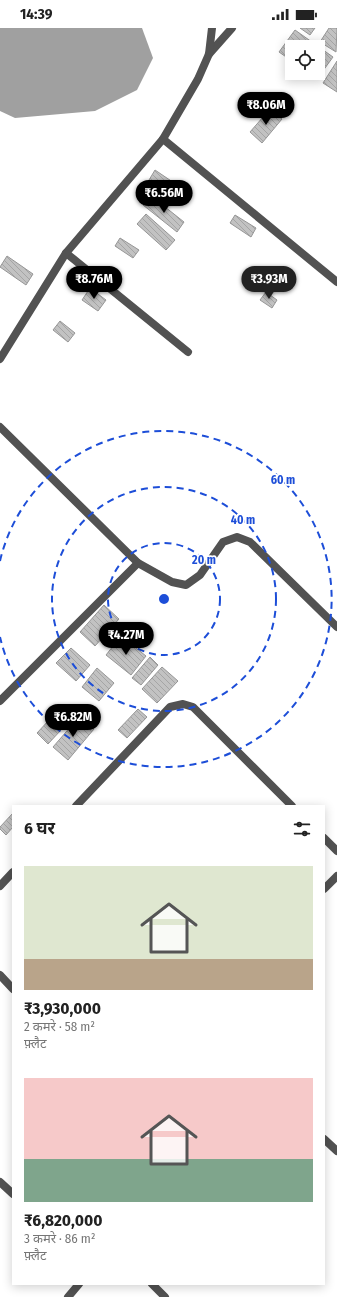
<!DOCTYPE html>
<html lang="hi">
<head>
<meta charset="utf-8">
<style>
	:root { --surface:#fff; --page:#f2f2f2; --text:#222; --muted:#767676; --accent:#000 }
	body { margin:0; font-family:"Fira Sans Condensed","Noto Sans Devanagari",sans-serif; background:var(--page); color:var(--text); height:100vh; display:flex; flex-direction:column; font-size:15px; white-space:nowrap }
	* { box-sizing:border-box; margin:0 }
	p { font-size:13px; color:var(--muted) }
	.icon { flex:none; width:22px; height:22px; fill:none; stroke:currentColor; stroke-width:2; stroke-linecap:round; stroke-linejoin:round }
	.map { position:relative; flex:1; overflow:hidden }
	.drawer { position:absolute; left:12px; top:777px; width:313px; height:480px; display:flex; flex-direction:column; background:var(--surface); border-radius:0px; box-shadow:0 2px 10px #0003 }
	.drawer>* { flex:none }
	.tools { position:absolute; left:285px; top:12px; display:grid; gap:8px }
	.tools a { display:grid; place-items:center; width:40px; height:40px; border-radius:0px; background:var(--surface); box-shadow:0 2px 10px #0003; font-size:20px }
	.price { position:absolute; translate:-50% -34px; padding:0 9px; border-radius:14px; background:var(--accent); color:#fff; font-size:13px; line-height:26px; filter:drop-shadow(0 1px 2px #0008) }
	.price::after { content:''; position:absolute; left:50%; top:24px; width:12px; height:9px; margin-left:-6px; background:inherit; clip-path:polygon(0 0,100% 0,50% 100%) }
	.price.current { background:#222; color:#fff }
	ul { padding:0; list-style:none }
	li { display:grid; align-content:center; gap:8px; height:212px; padding:0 12px }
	li span { display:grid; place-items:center; height:124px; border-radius:0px; color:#555 }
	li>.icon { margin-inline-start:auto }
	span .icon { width:72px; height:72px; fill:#fffc; stroke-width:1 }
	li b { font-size:17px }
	h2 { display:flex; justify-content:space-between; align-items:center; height:48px; padding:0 12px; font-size:17px }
	.status { display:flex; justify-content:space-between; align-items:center; height:28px; padding:0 20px; background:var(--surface); direction:ltr }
	.status svg { height:11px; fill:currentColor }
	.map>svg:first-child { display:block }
	.water { fill:#a0a0a0 }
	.building { fill:url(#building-back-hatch); stroke:#969696 }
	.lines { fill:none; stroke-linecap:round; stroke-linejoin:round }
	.minor { stroke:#525252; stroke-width:8 }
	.ring { fill:none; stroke:#1d4ed8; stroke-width:2; stroke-dasharray:7 5 }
	.centre { fill:#1d4ed8; stroke:#fff; stroke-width:2 }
	.ring-label { font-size:12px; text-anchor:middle; font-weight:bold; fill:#1d4ed8; stroke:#fff; stroke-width:3.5; stroke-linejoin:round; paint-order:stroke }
</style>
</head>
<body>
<div class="status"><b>14:39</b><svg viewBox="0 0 49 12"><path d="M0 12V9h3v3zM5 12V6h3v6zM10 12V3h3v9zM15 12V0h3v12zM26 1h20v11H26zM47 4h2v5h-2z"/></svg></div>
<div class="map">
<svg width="337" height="1269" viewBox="0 0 337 1269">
	<defs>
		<pattern id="building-back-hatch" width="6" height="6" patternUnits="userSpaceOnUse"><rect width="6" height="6" fill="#c2c2c2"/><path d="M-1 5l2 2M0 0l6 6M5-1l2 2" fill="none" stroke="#a5a5a5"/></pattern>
	</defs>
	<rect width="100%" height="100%" fill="#fff"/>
	<path class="water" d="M0,0h142l11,30 -16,32 -42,21 -80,7 -15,-7z"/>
	<g class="building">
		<path d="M300,0h15l-5,7z"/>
		<path d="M329,0h8l-1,24 -16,-10z"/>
		<path d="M295,2l38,27 -16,22 -9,-6h10v-26h-26v14l-13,-9z"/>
		<path d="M337,33v31l-14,-9z"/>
		<path d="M249,66l16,11 -5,8 -17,-11z"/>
		<path d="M270,81l12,10 -20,24 -12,-11z"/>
		<path d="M155,142l34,23 -7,9 -33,-22z"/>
		<path d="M150,167l34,27 -7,10 -34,-27z"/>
		<path d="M146,186l29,26 -9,10 -29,-26z"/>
		<path d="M235,187l21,13 -5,9 -21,-14z"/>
		<path d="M120,210l19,12 -6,8 -18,-12z"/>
		<path d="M7,228l26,18 -7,11 -26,-18z"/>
		<path d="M90,260l16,12 -8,11 -16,-11z"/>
		<path d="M266,264l11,8 -5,8 -12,-8z"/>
		<path d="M60,293l15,12 -7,9 -15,-12z"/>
		<path d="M104,577l15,14 -24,27 -15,-14z"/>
		<path d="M121,608l25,20 -15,19 -25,-20z"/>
		<path d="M71,620l19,17 -14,16 -20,-18z"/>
		<path d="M150,629l8,8 -17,20 -9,-7z"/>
		<path d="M162,639l16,14 -21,22 -15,-14z"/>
		<path d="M97,640l17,15 -15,18 -17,-14z"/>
		<path d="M63,677l11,11 -26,28 -11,-11z"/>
		<path d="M138,681l9,8 -20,21 -9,-8z"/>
		<path d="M79,689l15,12 -26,31 -15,-13z"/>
		<path d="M13,785v14l-7,8 -6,-6v-2z"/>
	</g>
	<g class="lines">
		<g class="minor">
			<path d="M209,26l23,-26"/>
			<path d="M163,111l174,143"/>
			<path d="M66,225l122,99"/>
			<path d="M0,331l66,-106 97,-114 35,-60 11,-25 3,-26"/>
			<path d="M0,399l138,136 34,19 14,3 14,-10 23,-33 14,-5 13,5 87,85"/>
			<path d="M0,673l138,-138"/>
			<path d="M76,778l94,-99 13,-3 10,3 99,99"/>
			<path d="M324,810l13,13"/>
			<path d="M0,858l13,-14"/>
			<path d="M324,861l13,-13"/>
			<path d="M0,947l13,14"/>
			<path d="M324,1111l13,12"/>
			<path d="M0,1154l13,12"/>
			<path d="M152,1256l13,13"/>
			<path d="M68,1269l11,-13"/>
		</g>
	</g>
	<g class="ring">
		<circle cx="164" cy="571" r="56"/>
		<circle cx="164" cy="571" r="112"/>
		<path d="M0 533A168 168 0 1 1 0 609"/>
	</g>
	<circle cx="164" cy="571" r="6" class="centre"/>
	<g class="ring-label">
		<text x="283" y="456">60 m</text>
		<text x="243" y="496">40 m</text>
		<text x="204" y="536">20 m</text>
	</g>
</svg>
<div class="tools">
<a><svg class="icon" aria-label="locate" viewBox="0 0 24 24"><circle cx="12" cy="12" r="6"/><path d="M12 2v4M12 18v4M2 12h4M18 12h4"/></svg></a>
</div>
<b class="price" style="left:266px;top:98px">₹8.06M</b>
<b class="price" style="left:164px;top:186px">₹6.56M</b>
<b class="price" style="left:94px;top:272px">₹8.76M</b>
<b class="price current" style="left:269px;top:272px">₹3.93M</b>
<b class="price" style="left:126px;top:628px">₹4.27M</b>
<b class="price" style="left:73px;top:710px">₹6.82M</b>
<section class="drawer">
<h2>6 घर<svg class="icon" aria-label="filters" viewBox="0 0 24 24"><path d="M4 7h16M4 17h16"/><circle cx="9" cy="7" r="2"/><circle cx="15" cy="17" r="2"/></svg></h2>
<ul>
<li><span style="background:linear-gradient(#dfe7d0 75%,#b9a48a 0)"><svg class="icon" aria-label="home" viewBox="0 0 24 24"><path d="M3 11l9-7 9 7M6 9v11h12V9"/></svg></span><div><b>₹3,930,000</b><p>2 कमरे · 58 m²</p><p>फ़्लैट</p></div></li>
<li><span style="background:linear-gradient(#f6c9c9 65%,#7fa58c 0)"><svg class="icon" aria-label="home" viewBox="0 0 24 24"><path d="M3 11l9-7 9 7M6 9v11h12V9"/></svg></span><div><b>₹6,820,000</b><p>3 कमरे · 86 m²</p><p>फ़्लैट</p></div></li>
</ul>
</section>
</div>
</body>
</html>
